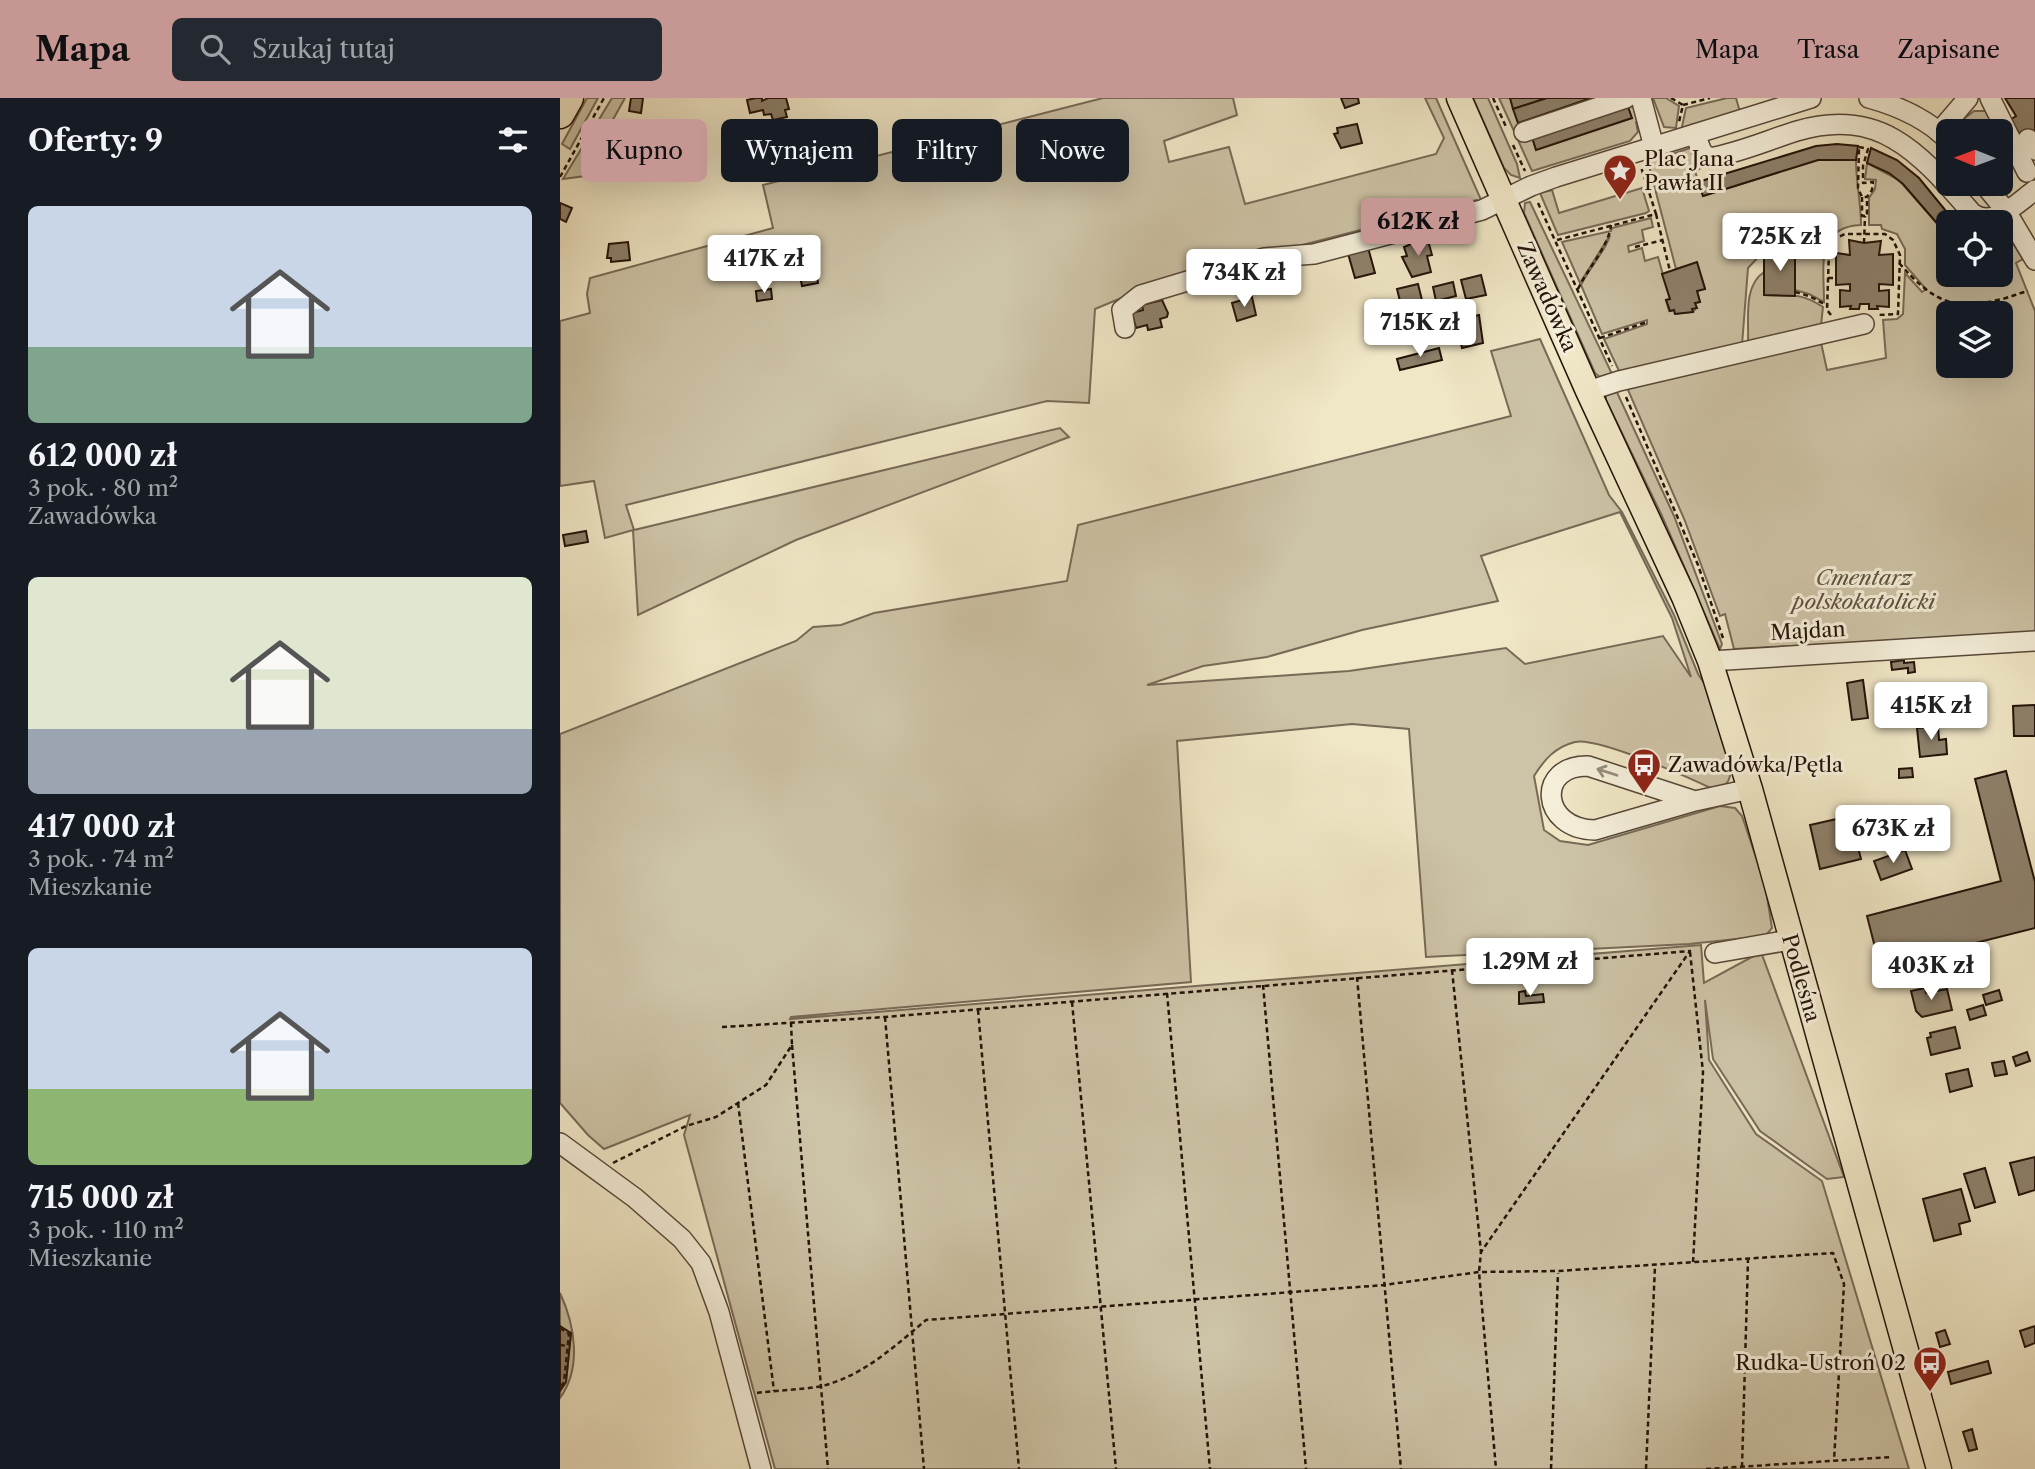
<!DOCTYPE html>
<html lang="pl">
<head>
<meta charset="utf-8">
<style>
	:root { --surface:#171b24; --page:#242831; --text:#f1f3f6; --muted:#9ea1a6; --accent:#c59692 }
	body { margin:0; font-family:"Libre Caslon Text",serif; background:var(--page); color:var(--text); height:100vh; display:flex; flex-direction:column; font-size:26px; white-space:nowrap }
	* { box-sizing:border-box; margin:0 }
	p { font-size:23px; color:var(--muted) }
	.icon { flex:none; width:38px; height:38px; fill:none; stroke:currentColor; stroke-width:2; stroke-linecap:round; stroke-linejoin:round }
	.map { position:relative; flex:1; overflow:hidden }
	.drawer { display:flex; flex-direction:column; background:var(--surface); width:560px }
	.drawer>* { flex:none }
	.banner { position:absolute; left:21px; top:21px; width:665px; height:63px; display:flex; gap:14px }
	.needle { width:46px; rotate:271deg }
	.buttons { position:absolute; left:1376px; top:21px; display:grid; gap:14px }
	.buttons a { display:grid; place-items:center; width:77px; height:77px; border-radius:10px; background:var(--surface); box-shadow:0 7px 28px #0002; font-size:35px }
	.price { position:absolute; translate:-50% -60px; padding:0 16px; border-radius:7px; background:#fff; color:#222; font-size:23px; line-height:46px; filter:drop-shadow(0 2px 4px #0008) }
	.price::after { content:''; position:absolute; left:50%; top:42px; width:21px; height:16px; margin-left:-10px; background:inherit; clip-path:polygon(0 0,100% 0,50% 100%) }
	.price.current { background:var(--accent); color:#111 }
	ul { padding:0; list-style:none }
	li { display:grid; align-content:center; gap:14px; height:371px; padding:0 28px }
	li span { display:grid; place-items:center; height:217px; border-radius:10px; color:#555 }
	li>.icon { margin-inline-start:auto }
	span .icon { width:126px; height:126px; fill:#fffc; stroke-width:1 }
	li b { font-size:30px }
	h2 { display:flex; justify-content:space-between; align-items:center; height:84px; padding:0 28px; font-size:30px }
	.pill { padding:0 24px; border-radius:10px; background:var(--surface); box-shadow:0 7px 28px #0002; font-size:24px; line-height:63px }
	.pill.current { background:var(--accent); color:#111 }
	header { display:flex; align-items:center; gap:42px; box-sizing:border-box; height:98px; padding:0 35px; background:var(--accent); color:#111 }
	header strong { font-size:33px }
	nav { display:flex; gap:38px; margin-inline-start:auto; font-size:24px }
	.search { width:490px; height:63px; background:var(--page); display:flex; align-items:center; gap:18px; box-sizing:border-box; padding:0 24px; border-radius:10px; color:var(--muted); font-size:26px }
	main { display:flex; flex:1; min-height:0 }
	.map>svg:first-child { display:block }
	.green { fill:#cdc3a6; stroke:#786a57; stroke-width:2; fill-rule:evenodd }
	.building { fill:#8e816b; stroke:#231208; stroke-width:2 }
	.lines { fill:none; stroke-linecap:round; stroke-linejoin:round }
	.minor-casing { stroke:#564738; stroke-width:22 }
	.major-casing { stroke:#231208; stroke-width:27 }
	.highway-casing { stroke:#231208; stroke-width:31 }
	.path { stroke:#231208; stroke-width:2.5; stroke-dasharray:5 3.5; stroke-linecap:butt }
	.minor { stroke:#f5efda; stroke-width:19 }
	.major { stroke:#f0e7c6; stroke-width:24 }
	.highway { stroke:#f0e7c6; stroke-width:28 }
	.oneway { stroke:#968c7c }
	.labels { text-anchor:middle; stroke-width:6; stroke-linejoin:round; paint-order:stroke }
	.poi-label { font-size:21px; fill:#231208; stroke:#f5efda; text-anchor:start }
	.street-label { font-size:21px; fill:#231208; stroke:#f5efda }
	.park-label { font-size:21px; font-style:italic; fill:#5e503f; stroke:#f5efda }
</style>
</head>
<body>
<header>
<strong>Mapa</strong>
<div class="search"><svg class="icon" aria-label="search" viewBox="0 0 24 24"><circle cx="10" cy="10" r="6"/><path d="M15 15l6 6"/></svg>Szukaj tutaj</div>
<nav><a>Mapa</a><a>Trasa</a><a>Zapisane</a></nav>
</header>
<main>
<section class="drawer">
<h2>Oferty: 9<svg class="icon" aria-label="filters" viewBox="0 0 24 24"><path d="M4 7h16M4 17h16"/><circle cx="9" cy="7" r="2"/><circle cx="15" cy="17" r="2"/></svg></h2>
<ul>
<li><span style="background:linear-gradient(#c9d6e8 65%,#7fa58c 0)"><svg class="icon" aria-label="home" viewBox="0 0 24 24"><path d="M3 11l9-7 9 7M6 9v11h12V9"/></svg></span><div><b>612 000 zł</b><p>3 pok. · 80 m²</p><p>Zawadówka</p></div></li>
<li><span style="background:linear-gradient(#dfe7d0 70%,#9aa5b1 0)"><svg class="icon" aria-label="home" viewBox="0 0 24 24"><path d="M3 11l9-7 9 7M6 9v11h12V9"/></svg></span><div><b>417 000 zł</b><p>3 pok. · 74 m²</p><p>Mieszkanie</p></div></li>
<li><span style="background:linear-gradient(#c9d6e8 65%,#8fb573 0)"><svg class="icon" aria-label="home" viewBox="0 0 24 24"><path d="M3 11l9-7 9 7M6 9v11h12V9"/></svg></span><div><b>715 000 zł</b><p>3 pok. · 110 m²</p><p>Mieszkanie</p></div></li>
</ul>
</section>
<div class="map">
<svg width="1475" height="1371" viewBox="0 0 1475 1371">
	<rect width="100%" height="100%" fill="#f0e7c6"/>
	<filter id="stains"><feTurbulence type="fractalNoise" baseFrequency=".00286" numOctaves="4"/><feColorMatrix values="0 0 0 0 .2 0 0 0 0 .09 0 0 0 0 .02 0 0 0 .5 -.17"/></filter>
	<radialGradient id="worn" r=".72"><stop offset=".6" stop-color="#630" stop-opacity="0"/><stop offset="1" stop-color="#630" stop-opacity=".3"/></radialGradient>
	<g class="green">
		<path d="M27,0h11l-28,51 -8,-5z"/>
		<path d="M52,0h13l-39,70 -1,8 -22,3z"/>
		<path d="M543,0h130l4,17 -73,26 5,21 60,-15 16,57 191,-50 8,-16 -19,-40h11l46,104 -2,4 -3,-6 -315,81 -67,28 -6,94 -42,-2 -421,104 8,25 426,-102 9,9 -273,103 -158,75 -5,-85 -28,8 -11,-57 -34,5v-165l30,-8 -3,-19 3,-16 183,-50 -10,-43z"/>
		<path d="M913,0h15l29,66 3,14 -9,-3 -7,-7z"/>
		<path d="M939,0h11l11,31 11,8 4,13 95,-32 -5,-17 7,-2 7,21 -4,2 2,10 -8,9 -98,30z"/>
		<path d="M1093,0h13l13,8 -3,22 -12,-1z"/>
		<path d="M1167,0h9l4,14 -59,19 5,-23z"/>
		<path d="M1414,13h13l12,20h-51z"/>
		<path d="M1133,49l8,21 -6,3 8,25 115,-36h38c0,23 5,42 5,65 -46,2 -37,41 -37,77l-15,-8 -14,-4v-39h-31l-16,17 -6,77 -121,30 -17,-36 43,-15v-4l-45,14 -21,-49c7,-15 26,-36 29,-50l-30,48 -18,-41 49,-11 1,-3 39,-10 2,9 -11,3 2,11 -16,5 1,6 13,-4 3,13 13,-4 12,42 -4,1 3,11 5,-1 1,4 18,-2 3,-4 -1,-5 5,-1 -3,-11 8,-3 -8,-25 -21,6 -28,-107z"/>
		<path d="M1307,65l32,17 49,56v39h52v-52l23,36 -7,4 19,48v322l-301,16 -9,-35 -5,2 -35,-95 -60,-138 195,-45 7,32 59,-12 -3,-38 14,-1 6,-5 2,-41 17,19 4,-3 -21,-24v-16l-8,-15 -15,-5 -1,-4h-12v-27l6,-9 1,-9 -11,-1zM1388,215h52v53h-52z"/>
		<path d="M1082,90l7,23 -3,2 -88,22 -18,-42 12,-3 7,23z"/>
		<path d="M970,104l82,172 -10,5 -7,-6 -71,-160 1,-10z"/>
		<path d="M1204,174l1,23c26,1 35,-3 58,12l-2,18 -73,16c1,-22 -5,-55 16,-69z"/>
		<path d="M980,241l69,156 13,17 52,103 24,59 18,27 13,52 -3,1c5,18 9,29 -11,36 -25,-12 -117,-53 -140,-48 -20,5 -31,18 -41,34l10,54 16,11 28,4 132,-39 15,2 7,8 23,68 7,44 -9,11 -8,-2 -66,7 -263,13 -17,-228 -57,-5 -175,17 14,241 -400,35 -1,2 911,-74 3,38 57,-31 83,225 -17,2 -67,-48 -47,-72 -8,-59 4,60 47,74 66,47 87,288h-1134l-91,-334 6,-20 -86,34 -16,-14 -28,-32v-369l236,-93 17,-14 28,-2 33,-12 193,-32 11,-56 433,-109 -20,-65zM1060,414l52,106 19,59 -28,-41 -138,28 -19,-16 -157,23 -202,14 56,-19 64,-9 95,-27 136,-29 -17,-45z"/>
		<path d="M1055,290l59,128 48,128 -2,5 -58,-133 -56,-116v-7z"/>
		<path d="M0,1195c15,32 22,75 0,105v-7l6,-9 5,-48 -11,-8z"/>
	</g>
	<g class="building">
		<path d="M71,0h12l-2,15 -12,-2z"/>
		<path d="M196,0h6v3l6,-3h18l3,11 -4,1 2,7 -14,3 -2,-6 -7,1 -1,-5 -13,3 -3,-13z"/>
		<path d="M781,0h17l1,5 -14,5z"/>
		<path d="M950,0h37l-34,11z"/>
		<path d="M987,0h44l-73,25 -5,-14z"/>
		<path d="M1445,0h30v33l-13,7 -12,-18 6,-4z"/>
		<path d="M1067,6l5,14 -96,32 -4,-13z"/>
		<path d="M797,26l5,19 -21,5 -7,-14 4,-1 -1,-5z"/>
		<path d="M1277,46l21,2 -2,14h-38l-115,36 -5,-14 118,-36z"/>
		<path d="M212,47l3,12 -15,4 1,2 8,-2 3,12 -30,7 -2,-14 -3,1 -3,-12z"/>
		<path d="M1311,50l26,12 22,18 36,44h-7v14l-45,-52 -14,-11 -22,-10z"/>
		<path d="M0,105l12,5 -6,14 -6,-3z"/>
		<path d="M867,139l5,18 -5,1 4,16 -19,5 -10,-20 5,-1 -3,-9z"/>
		<path d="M1289,142l15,3 17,-2 -2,14 14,-1v31l-14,-1v7l10,-1v17l-12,-1 1,3h-9v-5h-9l-1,5h-9l1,-3 -11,1v-17l10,1v-7l-14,1v-32l14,2z"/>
		<path d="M68,144l2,18 -19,2v-4h-4l2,-14z"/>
		<path d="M807,146l8,29 -20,5 -8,-28z"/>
		<path d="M1204,152l31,1v45l-31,-1z"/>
		<path d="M254,159l4,26 -16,3 -5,-26z"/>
		<path d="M1137,164l8,27 -8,2 3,11 -5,1 2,5 -5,1 1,3 -18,2 -1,-4 -4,1 -4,-11 4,-1 -8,-25z"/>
		<path d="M921,177l5,20 -20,4 -5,-19z"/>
		<path d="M893,184l3,14 -20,5 -3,-14z"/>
		<path d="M858,186l4,16 -21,5 -4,-16z"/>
		<path d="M211,191l1,10 -15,2 -1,-10z"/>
		<path d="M692,199l4,18 -19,6 -5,-18z"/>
		<path d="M602,202l6,13 -1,4 -7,2 2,8 -14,3 -1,-5 -11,3 -4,-15 11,-3 -1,-5z"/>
		<path d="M919,217l4,28 -21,5 -3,-13 -4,1 1,6 -5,-20z"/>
		<path d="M873,223l4,20 -13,3 -4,-20z"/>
		<path d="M879,250l3,12 -42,10 -3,-11z"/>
		<path d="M26,433l2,11 -23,4 -2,-11z"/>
		<path d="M1344,562v3l10,-1 1,10 -7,1v-5l-16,2 -1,-8z"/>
		<path d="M1303,582l5,38 -16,2 -5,-37z"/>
		<path d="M1368,599l1,7h6l1,7 -25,3 -2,-15z"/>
		<path d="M1475,607v31h-21l-1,-30z"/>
		<path d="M1378,628l1,14 7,-1 1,15 -27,3 -3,-29z"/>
		<path d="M1352,670l1,9 -14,1v-9z"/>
		<path d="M1446,673l29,111v46l-155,39 -13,-51 134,-35 -26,-102z"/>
		<path d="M1290,718l11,43 -41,10 -10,-44z"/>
		<path d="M1335,727l2,11 -13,2 -1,-12z"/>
		<path d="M1345,752l7,19 -31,11 -7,-19z"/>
		<path d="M1365,890l1,5 21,-4 5,21 -30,7 -6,-6 -5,-20z"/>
		<path d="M1439,892l3,10 -16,5 -3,-10z"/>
		<path d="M965,893l1,5 17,-2 1,8 -25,2v-12z"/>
		<path d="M1423,907l3,10 -16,5 -3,-10z"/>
		<path d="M1395,929l5,21 -29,7 -4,-17 4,-1 -1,-4z"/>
		<path d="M1467,954l3,9 -14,5 -3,-9z"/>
		<path d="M1444,963l3,13 -12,2 -3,-13z"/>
		<path d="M1408,971l4,17 -22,6 -4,-18z"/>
		<path d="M1475,1059v33l-16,5 -9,-32z"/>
		<path d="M1425,1070l10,34 -20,6 -11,-34z"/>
		<path d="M1401,1091l9,32 -11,3 2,10 -27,7 -11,-42z"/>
		<path d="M0,1228l11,7 -5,49 -6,9z"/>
		<path d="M1475,1228v17l-10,4 -5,-16z"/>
		<path d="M1385,1232l5,14 -10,3 -4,-14z"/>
		<path d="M1428,1263l3,12 -40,11 -3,-12z"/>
		<path d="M1412,1331l5,20 -8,2 -6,-19z"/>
	</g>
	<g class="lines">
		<g class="minor-casing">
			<g id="minor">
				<path d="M1081,0l13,49"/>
				<path d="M1309,0c29,8 58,21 79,42"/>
				<path d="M1430,0l37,74"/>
				<path d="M964,34l102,-34"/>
				<path d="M1379,34l29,-34"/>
				<path d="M1135,36l7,18 7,6c30,-5 59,-18 88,-27 85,-25 124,24 175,82 21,16 45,-10 63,-23"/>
				<path d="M1468,41l7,11"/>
				<path d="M1424,86l22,27 29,49"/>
				<path d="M565,230l-3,-18 19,-15 123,-37 50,-4 168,-44 49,-24 25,-9 255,-79"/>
				<path d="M1028,293l31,-10 245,-57"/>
				<path d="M1150,563l325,-20"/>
				<path d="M1135,703l-107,-35c-52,-1 -48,63 7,64l100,-29 55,-12"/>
				<path d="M1155,855l75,-13"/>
				<path d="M0,1045l75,55 47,41 19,24 18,49 42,157"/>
			</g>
		</g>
		<g class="major-casing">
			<path id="major" d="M899,0l129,293 96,206 26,64 40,128 189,680"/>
		</g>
		<g class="highway-casing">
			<path id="highway" d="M0,16l9,-16"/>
		</g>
		<g class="path">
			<path d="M933,0l14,31"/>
			<path d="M1111,0l12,7 -4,17"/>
			<path d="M1123,7l27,-7"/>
			<path d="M953,47l12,26"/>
			<path d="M1299,49l9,2 -5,17v17l10,-1 -1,8 -5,7h-5l-4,-9z"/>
			<path d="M0,79l44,-79"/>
			<path d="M1302,99v19h5v-19"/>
			<path d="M978,105l74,163"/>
			<path d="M1096,116l14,57"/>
			<path d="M997,142l99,-26 -15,-47"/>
			<path d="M1304,145l1,-27"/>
			<path d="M1075,149l28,-7"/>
			<path d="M1339,165c33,37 52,49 103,36 9,-2 17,-6 26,-8"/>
			<path d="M1268,180h8"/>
			<path d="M1018,191c10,-21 31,-43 33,-64"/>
			<path d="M1235,194l14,4 19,10"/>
			<path d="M1271,217l-4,-5 2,-59 5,-12 11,-5h40l8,6 7,15 -2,59 -21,1"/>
			<path d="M1040,240l47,-16"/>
			<path d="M1066,299l72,168 25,73"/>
			<path d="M1130,854l13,120 -10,191"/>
			<path d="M892,872l29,282"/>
			<path d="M797,879l44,492"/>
			<path d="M703,887l43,484"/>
			<path d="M607,895l43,476"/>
			<path d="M512,904l44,467"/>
			<path d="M418,912l41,459"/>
			<path d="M325,919l39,452"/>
			<path d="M162,929l163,-10 805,-66 -209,301 -2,20 17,197"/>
			<path d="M232,947l36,424"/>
			<path d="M178,1005l36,288"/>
			<path d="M53,1065l73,-37 30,-9 50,-32 26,-40 -1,-22"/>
			<path d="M0,1230l9,6 -5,48 -4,6"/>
			<path d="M0,1247l8,1"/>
			<path d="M197,1295c21,-3 44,-3 65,-7 41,-10 73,-40 104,-66l458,-35 95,-13 79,-1 275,-18 11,31 -10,177"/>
			<path d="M1182,1369l6,-207"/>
			<path d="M991,1371l7,-196"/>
			<path d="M1086,1371l9,-203"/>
			<path d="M1146,1371l186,-12"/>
		</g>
		<use href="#minor" class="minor"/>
		<use href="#major" class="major"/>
		<use href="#highway" class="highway"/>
	</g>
	<defs><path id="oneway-shaft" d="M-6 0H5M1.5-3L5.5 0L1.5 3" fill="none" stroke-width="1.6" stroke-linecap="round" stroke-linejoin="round" transform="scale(1.75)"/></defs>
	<use class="oneway" href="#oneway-shaft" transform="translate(1047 674) rotate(-162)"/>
	<defs>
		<g id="sight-pin" transform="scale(1.75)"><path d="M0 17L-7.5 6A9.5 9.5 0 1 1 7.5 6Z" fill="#8f2418" stroke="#f5efda"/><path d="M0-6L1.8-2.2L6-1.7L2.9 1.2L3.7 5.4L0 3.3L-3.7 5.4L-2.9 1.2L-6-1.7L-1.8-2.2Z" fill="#fff"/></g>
		<g id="bus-pin" transform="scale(1.75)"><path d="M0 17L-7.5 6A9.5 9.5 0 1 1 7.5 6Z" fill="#8f2418" stroke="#f5efda"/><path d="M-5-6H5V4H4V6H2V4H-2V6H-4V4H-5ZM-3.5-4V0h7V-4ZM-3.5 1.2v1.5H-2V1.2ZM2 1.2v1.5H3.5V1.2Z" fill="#fff"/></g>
	</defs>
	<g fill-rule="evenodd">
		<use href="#sight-pin" x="1060" y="73"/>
		<use href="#bus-pin" x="1084" y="667"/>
		<use href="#bus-pin" x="1370" y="1265"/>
	</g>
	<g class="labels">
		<g class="poi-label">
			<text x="1084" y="68">Plac Jana<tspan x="1084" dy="24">Pawła II</tspan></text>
			<text x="1108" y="674">Zawadówka/Pętla</text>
			<text x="1346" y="1272" text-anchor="end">Rudka-Ustroń 02</text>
		</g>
		<g class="street-label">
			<text transform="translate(987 199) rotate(66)" y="7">Zawadówka</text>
			<text transform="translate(1248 533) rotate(-3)" y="7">Majdan</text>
			<text transform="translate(1241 880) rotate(74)" y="7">Podleśna</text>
		</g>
		<g class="park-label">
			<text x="1304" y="487">Cmentarz<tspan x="1304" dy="24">polskokatolicki</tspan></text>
		</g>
	</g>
	<rect width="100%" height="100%" filter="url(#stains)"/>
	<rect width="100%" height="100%" fill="url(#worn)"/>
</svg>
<div class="buttons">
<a><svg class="needle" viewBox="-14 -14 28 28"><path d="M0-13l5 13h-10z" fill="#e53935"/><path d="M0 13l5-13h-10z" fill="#9ea1a6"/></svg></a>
<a><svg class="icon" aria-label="locate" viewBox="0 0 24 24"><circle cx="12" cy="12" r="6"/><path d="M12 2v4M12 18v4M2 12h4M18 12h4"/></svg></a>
<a><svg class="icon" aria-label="layers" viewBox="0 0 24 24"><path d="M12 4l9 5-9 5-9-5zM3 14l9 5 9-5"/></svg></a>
</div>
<b class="price current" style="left:858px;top:160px">612K zł</b>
<b class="price" style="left:1220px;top:175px">725K zł</b>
<b class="price" style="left:204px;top:197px">417K zł</b>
<b class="price" style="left:684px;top:211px">734K zł</b>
<b class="price" style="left:860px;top:261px">715K zł</b>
<b class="price" style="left:1371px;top:644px">415K zł</b>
<b class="price" style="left:1333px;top:767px">673K zł</b>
<b class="price" style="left:970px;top:900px">1.29M zł</b>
<b class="price" style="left:1371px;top:904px">403K zł</b>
<div class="banner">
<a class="pill current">Kupno</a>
<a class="pill">Wynajem</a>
<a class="pill">Filtry</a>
<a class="pill">Nowe</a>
</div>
</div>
</main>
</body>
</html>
